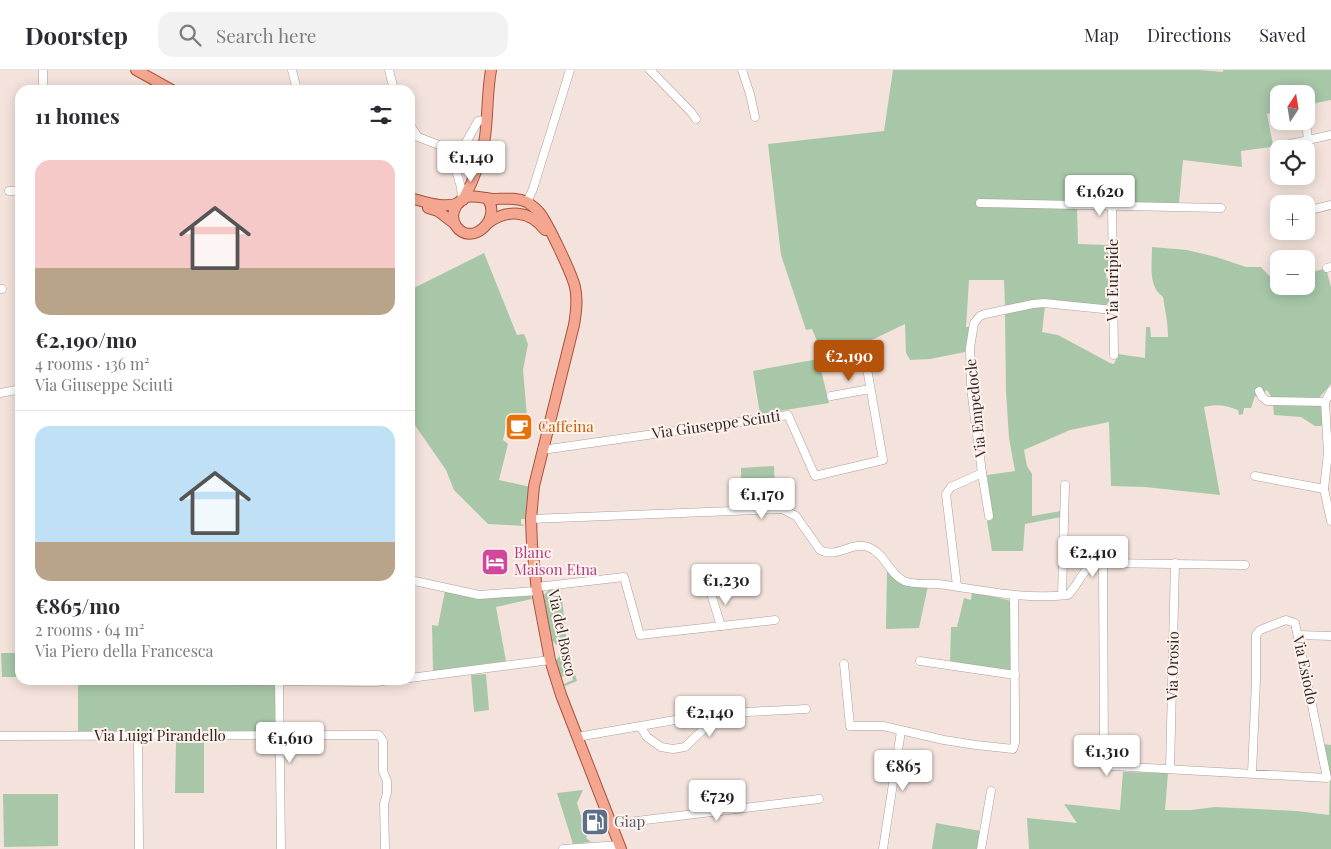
<!DOCTYPE html>
<html lang="en">
<head>
<meta charset="utf-8">
<style>
	:root { --surface:#fff; --page:#f2f2f3; --text:#2b2b33; --muted:#7c7c81; --line:#e1e1e2; --accent:#b45309 }
	body { margin:0; font-family:"Playfair Display",serif; background:var(--page); color:var(--text); height:100vh; display:flex; flex-direction:column; font-size:19px; white-space:nowrap }
	* { box-sizing:border-box; margin:0 }
	p { font-size:16px; color:var(--muted) }
	.icon { flex:none; width:28px; height:28px; fill:none; stroke:currentColor; stroke-width:2; stroke-linecap:round; stroke-linejoin:round }
	.map { position:relative; flex:1; overflow:hidden }
	.drawer { position:absolute; left:15px; top:15px; width:400px; height:600px; display:flex; flex-direction:column; background:var(--surface); border-radius:15px; box-shadow:0 2px 12px #0003 }
	.drawer>* { flex:none }
	.needle { width:32px; rotate:12deg }
	.fabs { position:absolute; left:1270px; top:15px; display:grid; gap:10px }
	.fabs a { display:grid; place-items:center; width:45px; height:45px; border-radius:10px; background:var(--surface); box-shadow:0 2px 12px #0003; font-size:25px }
	.price { position:absolute; translate:-50% -42px; padding:0 11px; border-radius:5px; background:#fff; color:#222; font-size:16px; line-height:32px; filter:drop-shadow(0 1px 2px #0008) }
	.price::after { content:''; position:absolute; left:50%; top:30px; width:15px; height:11px; margin-left:-8px; background:inherit; clip-path:polygon(0 0,100% 0,50% 100%) }
	.price.selected { background:var(--accent); color:#fff }
	ul { padding:0; list-style:none }
	li { display:grid; align-content:center; gap:10px; height:265px; padding:0 20px }
	li+li { border-top:1px solid var(--line) }
	li span { display:grid; place-items:center; height:155px; border-radius:15px; color:#555 }
	li>.icon { margin-inline-start:auto }
	span .icon { width:90px; height:90px; fill:#fffc; stroke-width:1 }
	li b { font-size:21px }
	h2 { display:flex; justify-content:space-between; align-items:center; height:60px; padding:0 20px; font-size:21px }
	header { display:flex; align-items:center; gap:30px; box-sizing:border-box; height:70px; padding:0 25px; background:var(--surface); border-bottom:1px solid var(--line) }
	header strong { font-size:24px }
	nav { display:flex; gap:28px; margin-inline-start:auto; font-size:18px }
	.search { width:350px; height:45px; background:var(--page); display:flex; align-items:center; gap:12px; box-sizing:border-box; padding:0 18px; border-radius:15px; color:var(--muted); font-size:19px }
	.map>svg:first-child { display:block }
	.green { fill:#a7c7a8 }
	.lines { fill:none; stroke-linecap:round; stroke-linejoin:round }
	.minor-casing { stroke:#ae9e97; stroke-width:9 }
	.major-casing { stroke:#a9523b; stroke-width:12 }
	.minor { stroke:#fff; stroke-width:8 }
	.major { stroke:#f4a691; stroke-width:10 }
	.labels { text-anchor:middle; stroke-width:4; stroke-linejoin:round; paint-order:stroke }
	.street-label { font-size:15px; fill:#2d2624; stroke:#fff1eb }
	.food-label { font-size:15px; fill:#c56008; stroke:#fff1eb; text-anchor:start }
	.hotel-label { font-size:15px; fill:#b23c85; stroke:#fff1eb; text-anchor:start }
	.service-label { font-size:15px; fill:#4e5e75; stroke:#fff1eb; text-anchor:start }
</style>
</head>
<body>
<header>
<strong>Doorstep</strong>
<div class="search"><svg class="icon" aria-label="search" viewBox="0 0 24 24"><circle cx="10" cy="10" r="6"/><path d="M15 15l6 6"/></svg>Search here</div>
<nav><a>Map</a><a>Directions</a><a>Saved</a></nav>
</header>
<div class="map">
<svg width="1331" height="779" viewBox="0 0 1331 779">
	<rect width="100%" height="100%" fill="#f4e3dc"/>
	<g class="green">
		<path d="M893,0h306l24,2v-2h108v30l-25,5v-11h-27v17l-12,3 6,31 -2,2 -30,4 1,16 -59,-7 -4,43 -201,-2v6l99,1 1,36 32,1 -1,26 -3,2v5l3,1v23l-3,3h-7l-60,-4 -34,5 -1,-26h-35l-3,47h3l-4,25 -35,7 -20,1 -4,-7 -1,-29 -79,38 -6,4 9,37 -69,11 -7,-43 71,-13 -12,-29 -6,1 -25,-75 -13,-111 116,-13z"/>
		<path d="M1152,177l35,3 29,7 30,10h15l14,15 4,-1v5h27v-12l17,-5 2,3h2l4,15v97l-13,15 -46,-1 -5,-8 -8,7 -4,-1 -4,12h-7l-1,6 -4,1 -1,-5c-13,-5 -21,-6 -34,-3l16,88 -75,-8 -34,-1 -2,-64 -39,8 -46,20 3,16 5,8v42l29,-5v6l-36,7 -2,27h-31l-5,-30 5,-1 -5,-45 28,-4 -6,-33 -3,-46 -1,-78 28,-8h12l-3,26 16,3 52,28 4,1 4,-10 27,4 1,-31h4l1,10h17c0,-14 -3,-27 -5,-40 -15,-11 -11,-31 -11,-50z"/>
		<path d="M484,183l33,82 7,-1 4,10 -5,26 4,46 -19,1 -5,23 5,4 -9,36 32,7 -5,32h-5v5l4,2 -37,-2 -34,-34 -8,-20 -36,-52v-128z"/>
		<path d="M1273,335h51l1,21h-10l-14,-9 -27,-2z"/>
		<path d="M774,396l1,27 8,13 -8,-1 -1,-2 -4,-2 -4,5h-25v-38z"/>
		<path d="M887,499c14,17 19,18 41,17l-9,42 -33,1z"/>
		<path d="M561,519l6,54 -10,2 -6,-5 -7,-45 5,-5z"/>
		<path d="M445,521l33,7 53,-2 1,3 -36,8 10,54 -73,10 -1,-46 6,1z"/>
		<path d="M972,522l36,8 2,2 1,68 -61,-8 1,-35h6l7,-29 7,2z"/>
		<path d="M1,583h19v24h-18z"/>
		<path d="M569,585l8,26 -12,5 -1,-2 9,-4 -2,-5 -10,2 -5,-17 4,-4z"/>
		<path d="M486,604l3,36 -15,2 -3,-37z"/>
		<path d="M78,610h58l4,3 135,2v46h-197z"/>
		<path d="M204,671v52h-29l1,-51z"/>
		<path d="M1323,674l8,1v104h-302l-2,-31 50,5 -13,-19 56,6 3,-38 45,1 -3,37h26l24,-3 82,4 32,4 1,-41z"/>
		<path d="M583,720l-6,13 10,33 -1,2 5,4 -18,2 -16,-51z"/>
		<path d="M3,724h55v52l-54,1z"/>
		<path d="M936,753l45,8 -3,18h-46z"/>
	</g>
	<g class="lines">
		<g class="minor-casing">
			<g id="minor">
				<path d="M43,0v20"/>
				<path d="M292,0l5,20"/>
				<path d="M389,0l5,20"/>
				<path d="M650,0l41,42 5,7"/>
				<path d="M742,0l8,24 5,23"/>
				<path d="M1306,51l2,19"/>
				<path d="M410,55l8,12 21,8 8,6 7,13"/>
				<path d="M1277,77l54,-12"/>
				<path d="M9,121h11"/>
				<path d="M462,131l-1,-14 -7,-23 24,-43 8,-1"/>
				<path d="M527,132l6,-13 37,-119"/>
				<path d="M980,133l241,5"/>
				<path d="M1112,136l2,149"/>
				<path d="M1306,141l25,-6"/>
				<path d="M1327,198l4,-1"/>
				<path d="M0,219h2"/>
				<path d="M1259,321l3,6 5,4 58,1"/>
				<path d="M1331,321l-6,11 3,51 -4,36 7,32"/>
				<path d="M0,323l16,-3"/>
				<path d="M831,326l39,-7"/>
				<path d="M542,380l246,-35 27,61 68,-16 -15,-86"/>
				<path d="M982,403l7,43"/>
				<path d="M1255,406l69,13"/>
				<path d="M531,449l251,-10 14,7 24,34c16,9 33,-9 48,-3 17,6 21,27 36,34 9,4 24,2 34,3 45,6 84,16 130,11 14,-14 12,-28 35,-32l142,2"/>
				<path d="M1103,493l1,193 4,9 4,1 215,12 -32,-155 -9,-3 -26,10 -4,5v45l-4,93"/>
				<path d="M717,509l-9,5 13,42"/>
				<path d="M410,510l69,15 58,-4"/>
				<path d="M957,516l-11,-92 5,-7 31,-14 -11,-85 -1,-40 4,-25 6,-7 5,-2 48,-10 11,-1 69,7"/>
				<path d="M537,517l87,-10 16,58 135,-15"/>
				<path d="M1062,525l3,-110"/>
				<path d="M1298,565l33,1"/>
				<path d="M920,591l95,14"/>
				<path d="M844,594l6,62h33l61,14 32,5 37,4 2,-6v-30l-1,-117"/>
				<path d="M410,608l140,-18"/>
				<path d="M141,610l235,2 15,-2"/>
				<path d="M279,610l2,169"/>
				<path d="M640,656l7,11 14,10 12,2 12,-2 27,-26 15,-8 79,-4"/>
				<path d="M0,666l379,-1 4,6v30l4,10v12l-3,11 1,45"/>
				<path d="M138,667l1,112"/>
				<path d="M577,667l121,-21"/>
				<path d="M1170,699l5,-206"/>
				<path d="M612,754l207,-25"/>
				<path d="M563,779l57,-4"/>
				<path d="M883,779l18,-118"/>
				<path d="M981,779l10,-58"/>
			</g>
		</g>
		<g class="major-casing">
			<g id="major">
				<path d="M136,0l36,20"/>
				<path d="M410,128c16,4 33,11 49,5"/>
				<path d="M487,128c16,21 -16,50 -31,28 -3,-5 -4,-9 -2,-15 8,-22 24,-13 39,-12 11,0 23,-2 34,3 4,3 9,6 12,10 8,9 33,62 36,75 3,13 1,26 -1,38l-40,161 -3,33 1,26 5,46 13,69 11,35 60,154"/>
				<path d="M463,130c11,-20 19,-42 22,-63 3,-22 2,-45 6,-67"/>
				<path d="M428,138l10,3 17,13"/>
				<path d="M488,153c19,-14 42,-13 57,7"/>
			</g>
		</g>
		<use href="#minor" class="minor"/>
		<use href="#major" class="major"/>
	</g>
	<defs>
		<g id="cafe-square" transform="scale(1.4375)"><rect x="-9" y="-9" width="18" height="18" rx="4" fill="#e8710a" stroke="#fff1eb"/><path d="M-5.5-4.5H6V0H3Q3 3.5 0 3.5H-2.5Q-5.5 3.5-5.5 0ZM3-3.2v2h1.7v-2ZM-6 4.5H4V6H-6Z" fill="#fff"/></g>
		<g id="hotel-square" transform="scale(1.4375)"><rect x="-9" y="-9" width="18" height="18" rx="4" fill="#d1479c" stroke="#fff1eb"/><path d="M-6-4.5h1.5V1H6V5H4.5V3h-9V5H-6ZM-4 0a1.8 1.8 0 1 1 3.6 0ZM.5 0V-2.5h3Q6-2.5 6 0Z" fill="#fff"/></g>
		<g id="fuel-square" transform="scale(1.4375)"><rect x="-9" y="-9" width="18" height="18" rx="4" fill="#5c6f8a" stroke="#fff1eb"/><path d="M-5.5-6h7V0h2V4h1.3V-2.5L3-4.5l.8-.8L6-3V5H2.5V1h-1V6h-7ZM-4.2-4.7v3.2H.2V-4.7Z" fill="#fff"/></g>
	</defs>
	<g fill-rule="evenodd">
		<use href="#cafe-square" x="519" y="357"/>
		<use href="#hotel-square" x="495" y="492"/>
		<use href="#fuel-square" x="595" y="752"/>
	</g>
	<g class="labels">
		<g class="street-label">
			<text transform="translate(1113 210) rotate(-90)" y="5">Via Euripide</text>
			<text transform="translate(976 338) rotate(-96)" y="5">Via Empedocle</text>
			<text transform="translate(716 355) rotate(-8)" y="5">Via Giuseppe Sciuti</text>
			<text transform="translate(562 563) rotate(78)" y="5">Via del Bosco</text>
			<text transform="translate(1173 596) rotate(-89)" y="5">Via Orosio</text>
			<text transform="translate(1305 600) rotate(78)" y="5">Via Esiodo</text>
			<text x="160" y="671">Via Luigi Pirandello</text>
		</g>
		<g class="food-label">
			<text x="538" y="362">Caffeina</text>
		</g>
		<g class="hotel-label">
			<text x="514" y="488">Blanc<tspan x="514" dy="17">Maison Etna</tspan></text>
		</g>
		<g class="service-label">
			<text x="614" y="757">Giap</text>
		</g>
	</g>
</svg>
<div class="fabs">
<a><svg class="needle" viewBox="-14 -14 28 28"><path d="M0-13l5 13h-10z" fill="#e53935"/><path d="M0 13l5-13h-10z" fill="#7c7c81"/></svg></a>
<a><svg class="icon" aria-label="locate" viewBox="0 0 24 24"><circle cx="12" cy="12" r="6"/><path d="M12 2v4M12 18v4M2 12h4M18 12h4"/></svg></a>
<a>+</a>
<a>−</a>
</div>
<b class="price" style="left:471px;top:113px">€1,140</b>
<b class="price" style="left:1100px;top:147px">€1,620</b>
<b class="price selected" style="left:849px;top:312px">€2,190</b>
<b class="price" style="left:762px;top:450px">€1,170</b>
<b class="price" style="left:1093px;top:508px">€2,410</b>
<b class="price" style="left:726px;top:536px">€1,230</b>
<b class="price" style="left:710px;top:668px">€2,140</b>
<b class="price" style="left:290px;top:694px">€1,610</b>
<b class="price" style="left:1107px;top:707px">€1,310</b>
<b class="price" style="left:903px;top:722px">€865</b>
<b class="price" style="left:717px;top:752px">€729</b>
<section class="drawer">
<h2>11 homes<svg class="icon" aria-label="filters" viewBox="0 0 24 24"><path d="M4 7h16M4 17h16"/><circle cx="9" cy="7" r="2"/><circle cx="15" cy="17" r="2"/></svg></h2>
<ul>
<li><span style="background:linear-gradient(#f6c9c9 70%,#b9a48a 0)"><svg class="icon" aria-label="home" viewBox="0 0 24 24"><path d="M3 11l9-7 9 7M6 9v11h12V9"/></svg></span><div><b>€2,190/mo</b><p>4 rooms · 136 m²</p><p>Via Giuseppe Sciuti</p></div></li>
<li><span style="background:linear-gradient(#bfe0f5 75%,#b9a48a 0)"><svg class="icon" aria-label="home" viewBox="0 0 24 24"><path d="M3 11l9-7 9 7M6 9v11h12V9"/></svg></span><div><b>€865/mo</b><p>2 rooms · 64 m²</p><p>Via Piero della Francesca</p></div></li>
</ul>
</section>
</div>
</body>
</html>
